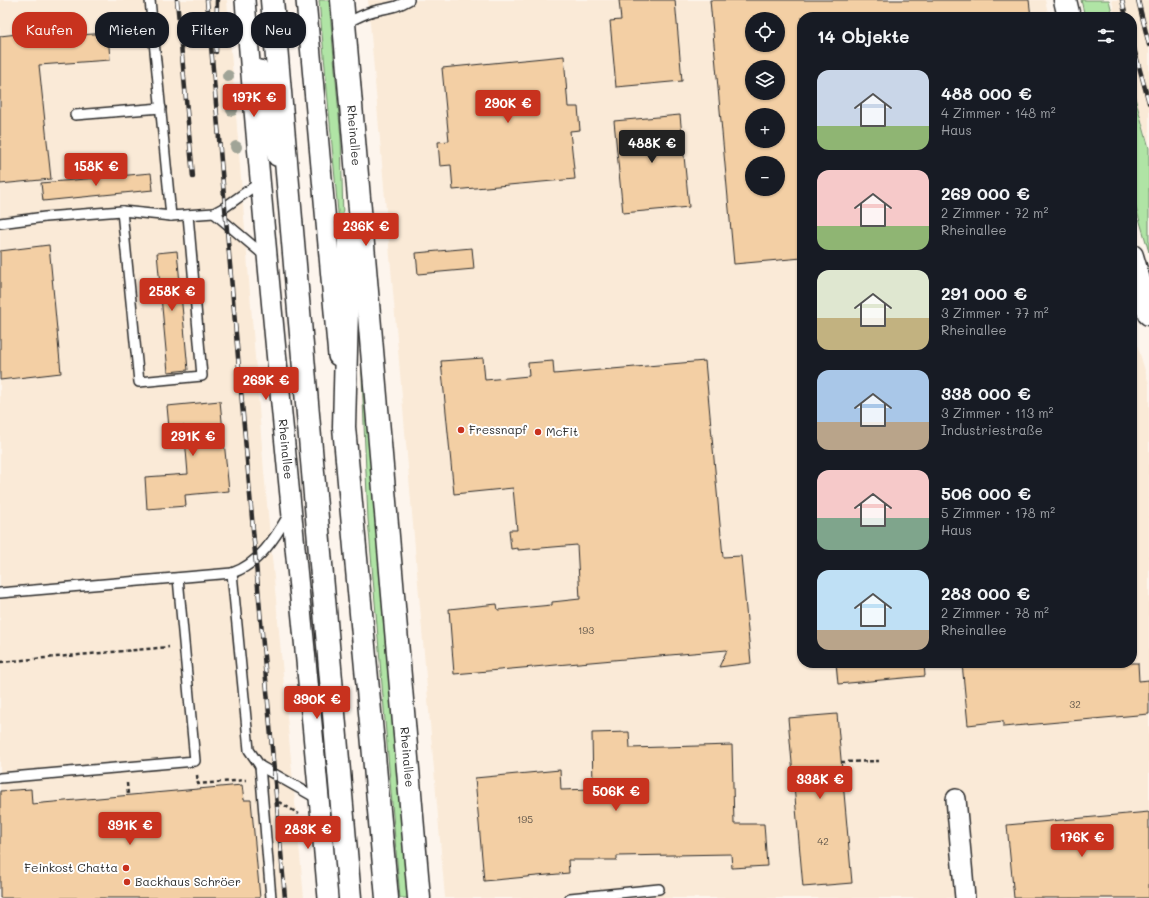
<!DOCTYPE html>
<html lang="de">
<head>
<meta charset="utf-8">
<style>
	:root { --surface:#171b24; --page:#242831; --text:#f1f3f6; --muted:#9ea1a6; --accent:#c8321e }
	body { margin:0; font-family:Mali,sans-serif; background:var(--page); color:var(--text); height:100vh; display:flex; flex-direction:column; font-size:15px; white-space:nowrap }
	* { box-sizing:border-box; margin:0 }
	p { font-size:13px; color:var(--muted) }
	.icon { flex:none; width:22px; height:22px; fill:none; stroke:currentColor; stroke-width:2; stroke-linecap:round; stroke-linejoin:round }
	.map { position:relative; flex:1; overflow:hidden }
	.drawer { position:absolute; left:797px; top:12px; width:340px; height:656px; display:flex; flex-direction:column; background:var(--surface); border-radius:16px; box-shadow:0 1px 3px #0004 }
	.drawer>* { flex:none }
	.top-card { position:absolute; left:12px; top:12px; width:380px; height:36px; display:flex; gap:8px }
	.fabs { position:absolute; left:745px; top:12px; display:grid; gap:8px }
	.fabs a { display:grid; place-items:center; width:40px; height:40px; border-radius:50%; background:var(--surface); box-shadow:0 1px 3px #0004; font-size:20px }
	.price { position:absolute; translate:-50% -34px; padding:0 9px; border-radius:4px; background:var(--accent); color:#fff; font-size:13px; line-height:26px; filter:drop-shadow(0 1px 2px #0008) }
	.price::after { content:''; position:absolute; left:50%; top:24px; width:12px; height:9px; margin-left:-6px; background:inherit; clip-path:polygon(0 0,100% 0,50% 100%) }
	.price.current { background:#222; color:#fff }
	ul { padding:0; list-style:none }
	li { display:flex; align-items:center; gap:12px; height:100px; padding:0 20px }
	li span { display:grid; place-items:center; flex:none; width:112px; height:80px; border-radius:12px; color:#555 }
	li>.icon { margin-inline-start:auto }
	span .icon { width:48px; height:48px; fill:#fffc; stroke-width:1 }
	li b { font-size:17px }
	h2 { display:flex; justify-content:space-between; align-items:center; height:48px; padding:0 20px; font-size:17px }
	.tag { padding:0 14px; border-radius:16px; background:var(--surface); box-shadow:0 1px 3px #0004; font-size:14px; line-height:36px }
	.tag.current { background:var(--accent); color:#fff }
	.map>svg:first-child { display:block }
	.built { fill:#faead7; fill-rule:evenodd }
	.green { fill:#b0e4a5; stroke:#6e8868 }
	.building { fill:#f3cfa4; stroke:#2b2b2b; fill-rule:evenodd }
	.lines { fill:none; stroke-linecap:round; stroke-linejoin:round }
	.lane-casing { stroke:#2b2b2b; stroke-width:12 }
	.street-casing { stroke:#2b2b2b; stroke-width:22 }
	.secondary-casing { stroke:#2b2b2b; stroke-width:25 }
	.path { stroke:#2b2b2b; stroke-width:2.5; stroke-dasharray:4 3; stroke-linecap:butt }
	.lane { stroke:#fff; stroke-width:9 }
	.street { stroke:#fff; stroke-width:19 }
	.secondary { stroke:#fff; stroke-width:22 }
	.rail-casing { stroke:#2b2b2b; stroke-width:4.5 }
	.rail { stroke:#fff; stroke-width:3; stroke-dasharray:9; stroke-linecap:butt }
	.tree { fill:#a0a497 }
	.poi-dot { fill:#c8321e; stroke:#fff; stroke-width:1.5 }
	.labels { text-anchor:middle; stroke-width:4; stroke-linejoin:round; paint-order:stroke }
	.number-label { font-size:10px; fill:#5d5449 }
	.street-label { font-size:12px; fill:#2b2b2b; stroke:#fff }
	.poi-label { font-size:12px; fill:#2b2b2b; stroke:#fff; text-anchor:start }
</style>
</head>
<body>
<div class="map">
<svg width="1149" height="898" viewBox="0 0 1149 898">
	<rect width="100%" height="100%" fill="#fdf5ed"/>
	<filter id="ink" filterUnits="userSpaceOnUse"><feTurbulence type="fractalNoise" baseFrequency=".025" numOctaves="2"/><feDisplacementMap in="SourceGraphic" scale="8" xChannelSelector="R" yChannelSelector="G"/><feConvolveMatrix kernelMatrix="1 2 1 2 8 2 1 2 1" color-interpolation-filters="sRGB"/></filter>
	<g filter="url(#ink)">
		<g class="built">
			<path d="M0,0h227l37,472 40,426h-304z"/>
			<path d="M368,0h677l4,17h-247v646h330v-336l17,57v514h-704zM752,19h26v26h-26zM752,67h26v26h-26zM752,115h26v26h-26zM752,163h26v26h-26z"/>
			<path d="M1112,0h37v143l-17,-55v-71h-17z"/>
		</g>
		<g class="green">
			<path d="M319,0h10l12,139 3,119 -2,-1z"/>
			<path d="M1081,0h28l4,17h-28z"/>
			<path d="M1132,87l17,61v104l-17,-57z"/>
			<path d="M360,329l50,569h-10l-32,-379z"/>
		</g>
		<g class="building">
			<path d="M619,0h56l7,81 -66,6 -6,-66 11,-1z"/>
			<path d="M710,0h319l2,17h-229v241l-68,6zM752,19h26v26h-26zM752,67h26v26h-26zM752,115h26v26h-26zM752,163h26v26h-26z"/>
			<path d="M35,32l1,6 72,-5 2,27 -71,5 12,114 -51,5v-148z"/>
			<path d="M564,56l4,51h10l2,23 -10,1 5,48 -122,11 -2,-25 -11,1 -2,-24 11,-1 -7,-73z"/>
			<path d="M680,115l9,92 -66,6 -9,-92z"/>
			<path d="M151,173l2,17 -110,11 -2,-18z"/>
			<path d="M49,245l12,128 -61,7v-129z"/>
			<path d="M472,248l2,21 -56,5 -2,-21z"/>
			<path d="M177,251l11,119 -20,2 -11,-119z"/>
			<path d="M483,358l2,22 44,-4 -1,-13 25,-2 1,13 151,-13 18,196 18,-1 10,107 -32,4 8,-17 -273,24 -5,-65 48,-5 1,6 54,-5v-3l28,-3 -3,-54 -59,5v-2l-7,1 -2,-19h8l-4,-42 -59,6 -13,-133z"/>
			<path d="M220,401l9,90 -44,4 1,11 -39,3 -2,-32 43,-3 -4,-48 -15,2 -2,-22z"/>
			<path d="M836,663h88l1,13 -87,8z"/>
			<path d="M962,663h176l1,18 10,-1v34l-146,13v-6l-35,4z"/>
			<path d="M837,714l15,169 -49,4 -15,-169z"/>
			<path d="M629,732l1,16 102,-3 2,79h30l3,42 -35,2 -1,-14 -114,2v4h-49l1,13 -85,8 -9,-103 85,-8 1,20 32,-1 -1,-56z"/>
			<path d="M242,785l2,15h7l9,98h-260v-107l31,-2 1,15z"/>
			<path d="M1149,812v86h-135l-7,-73z"/>
		</g>
		<g class="lines">
			<g class="lane-casing">
				<g id="lane">
					<path d="M150,0l21,216"/>
					<path d="M345,24c9,-5 18,-10 29,-13 16,-4 19,-2 35,-11"/>
					<path d="M75,115l86,-7"/>
					<path d="M122,211l17,171 63,-6 -14,-161"/>
					<path d="M214,213l51,43"/>
					<path d="M0,223l45,-6 77,-6 49,5 43,-3 11,-6 34,-24"/>
					<path d="M232,573l17,177 11,16 60,34"/>
					<path d="M0,593l232,-20c27,-9 43,-35 57,-59"/>
					<path d="M260,766l11,132"/>
					<path d="M0,778l195,-17 -17,-183"/>
					<path d="M570,898l89,-9"/>
				</g>
			</g>
			<g class="street-casing">
				<g id="street">
					<path id="s1" d="M245,0c23,300 57,598 83,898"/>
					<path d="M306,0l32,356"/>
					<path d="M260,70l17,86"/>
					<path d="M956,799l9,99"/>
				</g>
			</g>
			<g class="secondary-casing">
				<g id="secondary">
					<path d="M272,0l78,898"/>
					<path id="s2" d="M342,0l77,898"/>
					<path d="M1065,0l4,17"/>
					<path d="M349,232l-5,195 43,471"/>
					<path d="M1132,256l17,58"/>
				</g>
			</g>
			<g class="path">
				<path d="M0,662l169,-15"/>
				<path d="M841,762l38,-1"/>
				<path d="M197,775l1,9 48,-4"/>
				<path d="M127,783l1,12"/>
				<path d="M279,802l20,12"/>
			</g>
			<use href="#lane" class="lane"/>
			<use href="#street" class="street"/>
			<use href="#secondary" class="secondary"/>
			<g class="rail-casing">
				<g id="rail">
					<path d="M177,0l16,177"/>
					<path d="M207,0l78,898"/>
					<path d="M1122,0l4,17"/>
					<path d="M1138,0l11,45"/>
					<path d="M1132,41l17,62"/>
					<path d="M216,52l1,-52"/>
				</g>
			</g>
			<use href="#rail" class="rail"/>
		</g>
		<g class="tree">
			<circle cx="228" cy="76" r="6"/>
			<circle cx="232" cy="110" r="6"/>
			<circle cx="236" cy="147" r="6"/>
		</g>
	</g>
	<g class="poi-dot">
		<circle cx="461" cy="430" r="4"/>
		<circle cx="538" cy="432" r="4"/>
		<circle cx="126" cy="868" r="4"/>
		<circle cx="127" cy="882" r="4"/>
	</g>
	<g class="labels">
		<g class="number-label">
			<text x="586" y="634">193</text>
			<text x="1075" y="708">32</text>
			<text x="525" y="823">195</text>
			<text x="823" y="845">42</text>
		</g>
		<g class="street-label">
			<text dy="4" stroke="none"><textPath href="#s2" startOffset="136">Rheinallee</textPath></text>
			<text dy="4" stroke="none"><textPath href="#s1" startOffset="451">Rheinallee</textPath></text>
			<text dy="4" stroke="none"><textPath href="#s2" startOffset="760">Rheinallee</textPath></text>
		</g>
		<g class="poi-label">
			<text x="469" y="434">Fressnapf</text>
			<text x="546" y="436">McFit</text>
			<text x="118" y="872" text-anchor="end">Feinkost Chatta</text>
			<text x="135" y="886">Backhaus Schröer</text>
		</g>
	</g>
</svg>
<div class="fabs">
<a><svg class="icon" aria-label="locate" viewBox="0 0 24 24"><circle cx="12" cy="12" r="6"/><path d="M12 2v4M12 18v4M2 12h4M18 12h4"/></svg></a>
<a><svg class="icon" aria-label="layers" viewBox="0 0 24 24"><path d="M12 4l9 5-9 5-9-5zM3 14l9 5 9-5"/></svg></a>
<a>+</a>
<a>−</a>
</div>
<b class="price" style="left:254px;top:118px">197K €</b>
<b class="price" style="left:508px;top:124px">290K €</b>
<b class="price current" style="left:652px;top:164px">488K €</b>
<b class="price" style="left:96px;top:187px">158K €</b>
<b class="price" style="left:366px;top:247px">236K €</b>
<b class="price" style="left:172px;top:312px">258K €</b>
<b class="price" style="left:266px;top:401px">269K €</b>
<b class="price" style="left:193px;top:457px">291K €</b>
<b class="price" style="left:317px;top:720px">390K €</b>
<b class="price" style="left:820px;top:800px">338K €</b>
<b class="price" style="left:616px;top:812px">506K €</b>
<b class="price" style="left:130px;top:846px">391K €</b>
<b class="price" style="left:308px;top:850px">283K €</b>
<b class="price" style="left:1082px;top:858px">176K €</b>
<div class="top-card">
<a class="tag current">Kaufen</a>
<a class="tag">Mieten</a>
<a class="tag">Filter</a>
<a class="tag">Neu</a>
</div>
<section class="drawer">
<h2>14 Objekte<svg class="icon" aria-label="filters" viewBox="0 0 24 24"><path d="M4 7h16M4 17h16"/><circle cx="9" cy="7" r="2"/><circle cx="15" cy="17" r="2"/></svg></h2>
<ul>
<li><span style="background:linear-gradient(#c9d6e8 70%,#8fb573 0)"><svg class="icon" aria-label="home" viewBox="0 0 24 24"><path d="M3 11l9-7 9 7M6 9v11h12V9"/></svg></span><div><b>488 000 €</b><p>4 Zimmer · 148 m²</p><p>Haus</p></div></li>
<li><span style="background:linear-gradient(#f6c9c9 70%,#8fb573 0)"><svg class="icon" aria-label="home" viewBox="0 0 24 24"><path d="M3 11l9-7 9 7M6 9v11h12V9"/></svg></span><div><b>269 000 €</b><p>2 Zimmer · 72 m²</p><p>Rheinallee</p></div></li>
<li><span style="background:linear-gradient(#dfe7d0 60%,#c2b280 0)"><svg class="icon" aria-label="home" viewBox="0 0 24 24"><path d="M3 11l9-7 9 7M6 9v11h12V9"/></svg></span><div><b>291 000 €</b><p>3 Zimmer · 77 m²</p><p>Rheinallee</p></div></li>
<li><span style="background:linear-gradient(#a9c7e8 65%,#b9a48a 0)"><svg class="icon" aria-label="home" viewBox="0 0 24 24"><path d="M3 11l9-7 9 7M6 9v11h12V9"/></svg></span><div><b>338 000 €</b><p>3 Zimmer · 113 m²</p><p>Industriestraße</p></div></li>
<li><span style="background:linear-gradient(#f6c9c9 60%,#7fa58c 0)"><svg class="icon" aria-label="home" viewBox="0 0 24 24"><path d="M3 11l9-7 9 7M6 9v11h12V9"/></svg></span><div><b>506 000 €</b><p>5 Zimmer · 178 m²</p><p>Haus</p></div></li>
<li><span style="background:linear-gradient(#bfe0f5 75%,#b9a48a 0)"><svg class="icon" aria-label="home" viewBox="0 0 24 24"><path d="M3 11l9-7 9 7M6 9v11h12V9"/></svg></span><div><b>283 000 €</b><p>2 Zimmer · 78 m²</p><p>Rheinallee</p></div></li>
</ul>
</section>
</div>
</body>
</html>
